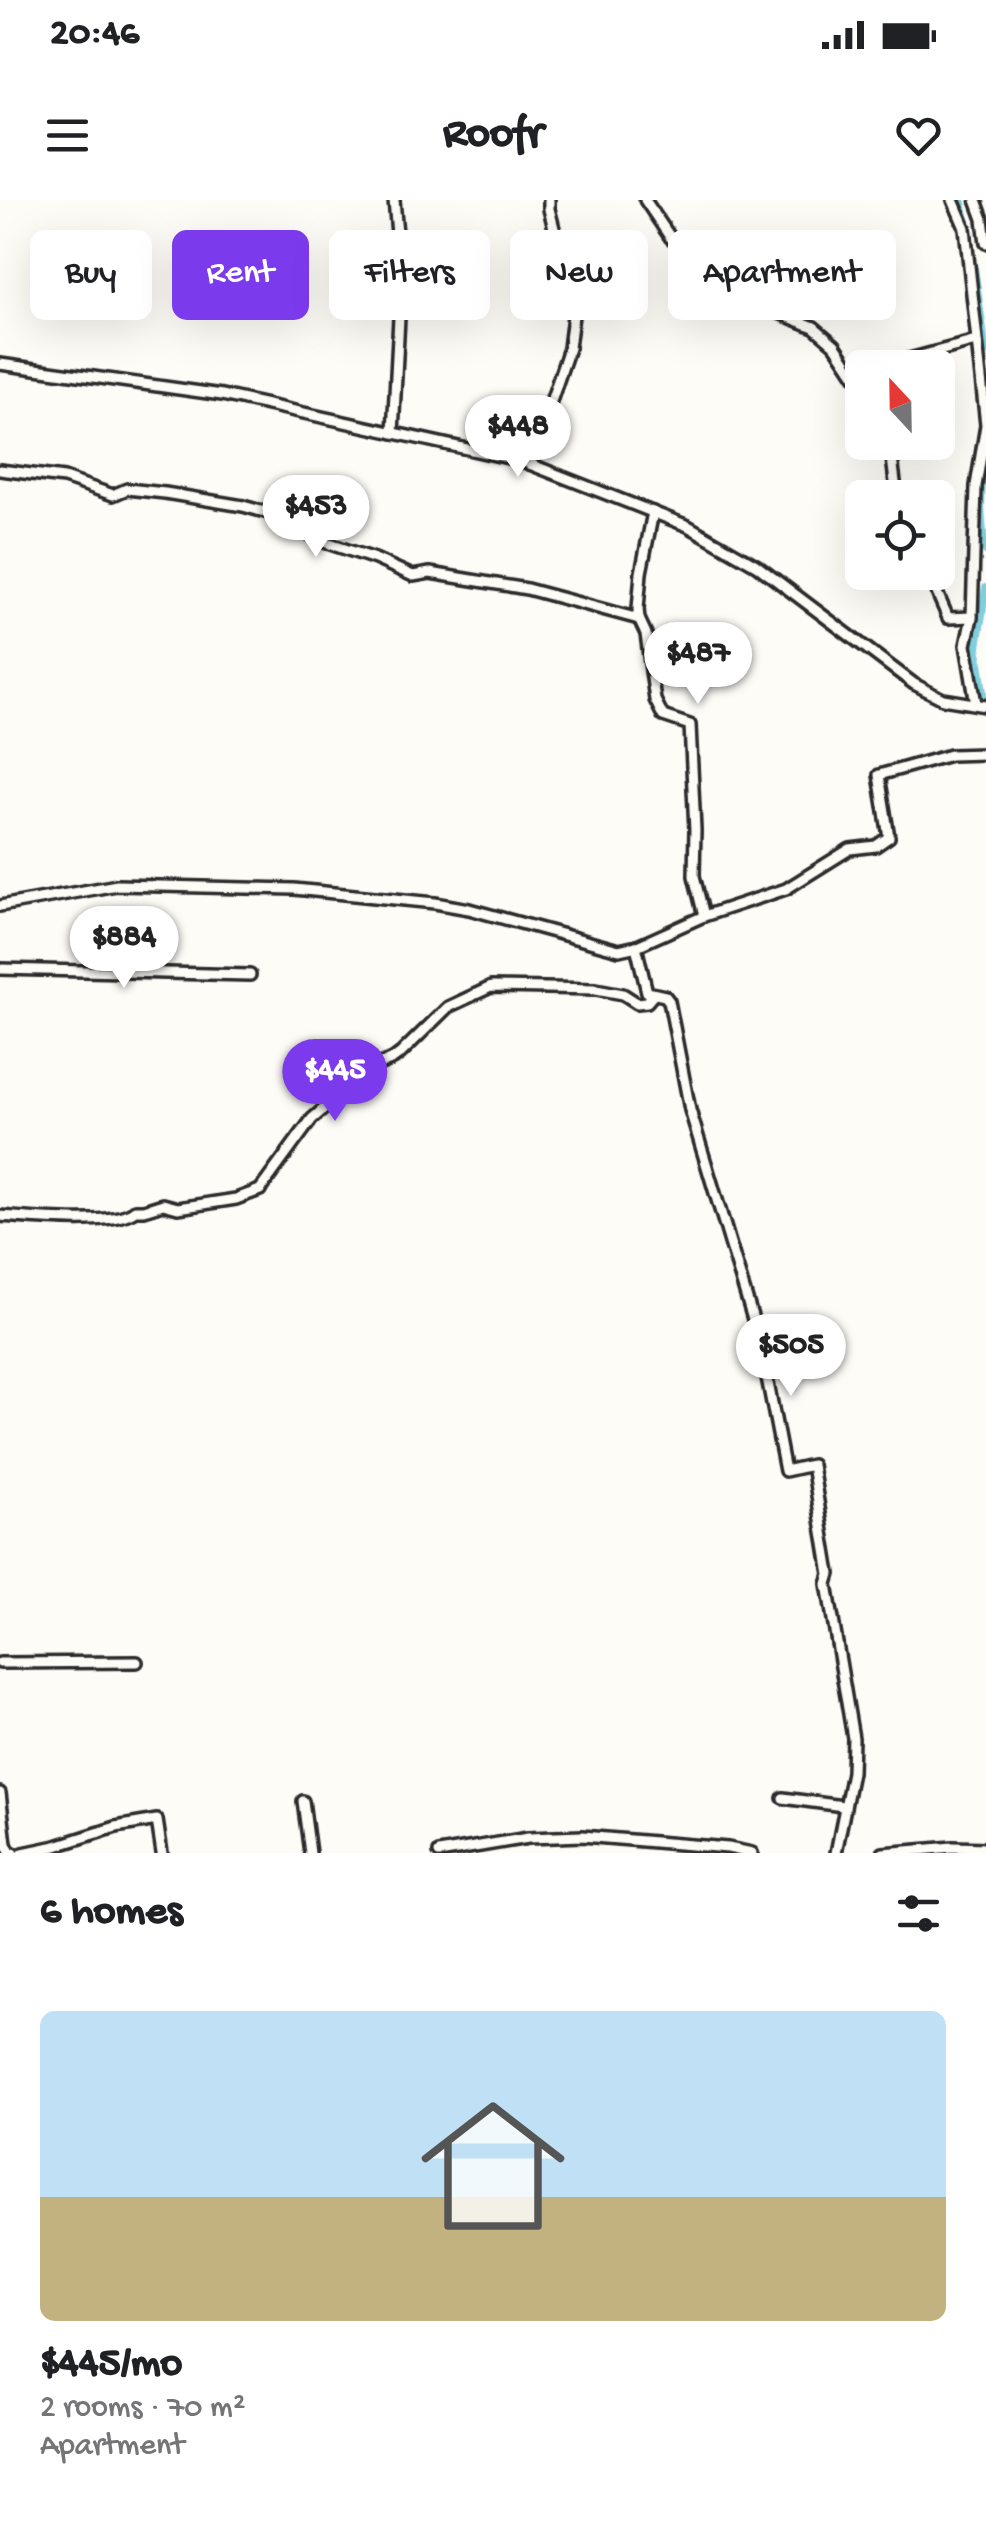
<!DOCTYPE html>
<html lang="en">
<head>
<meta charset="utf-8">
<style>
	:root { --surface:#fff; --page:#f6f6f6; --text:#202124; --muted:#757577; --accent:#7c3aed }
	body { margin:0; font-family:"Gochi Hand",sans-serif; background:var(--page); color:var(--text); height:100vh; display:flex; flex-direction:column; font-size:38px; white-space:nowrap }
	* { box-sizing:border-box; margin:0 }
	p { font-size:32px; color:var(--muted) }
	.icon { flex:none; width:55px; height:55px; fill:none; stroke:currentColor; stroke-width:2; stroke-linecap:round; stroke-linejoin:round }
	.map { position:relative; height:1653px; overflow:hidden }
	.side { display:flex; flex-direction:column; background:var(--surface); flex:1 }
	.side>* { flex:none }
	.top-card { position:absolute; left:30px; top:30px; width:928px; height:90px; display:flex; gap:20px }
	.needle { width:65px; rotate:338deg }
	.buttons { position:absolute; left:845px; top:150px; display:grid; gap:20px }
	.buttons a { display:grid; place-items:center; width:110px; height:110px; border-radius:15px; background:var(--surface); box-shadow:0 10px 40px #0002; font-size:50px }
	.price { position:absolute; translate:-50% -85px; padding:0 22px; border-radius:35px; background:#fff; color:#222; font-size:32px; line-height:65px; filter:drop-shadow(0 2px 5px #0008) }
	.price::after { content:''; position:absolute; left:50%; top:60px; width:30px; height:22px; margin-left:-15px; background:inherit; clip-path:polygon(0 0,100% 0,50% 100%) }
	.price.selected { background:var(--accent); color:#fff }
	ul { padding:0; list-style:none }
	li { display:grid; align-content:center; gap:20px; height:530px; padding:0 40px }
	li span { display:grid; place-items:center; height:310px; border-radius:15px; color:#555 }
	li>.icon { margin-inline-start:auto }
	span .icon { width:180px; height:180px; fill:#fffc; stroke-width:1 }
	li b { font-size:42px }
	h2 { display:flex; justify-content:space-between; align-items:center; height:120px; padding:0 40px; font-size:42px }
	.tag { padding:0 35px; border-radius:15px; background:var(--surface); box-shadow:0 10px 40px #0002; font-size:35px; line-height:90px }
	.tag.selected { background:var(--accent); color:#fff }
	.status { display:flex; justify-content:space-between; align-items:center; height:70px; padding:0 50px; background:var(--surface); direction:ltr }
	.status svg { height:28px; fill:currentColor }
	header { display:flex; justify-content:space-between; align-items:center; height:130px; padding:0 40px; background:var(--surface); font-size:45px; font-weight:800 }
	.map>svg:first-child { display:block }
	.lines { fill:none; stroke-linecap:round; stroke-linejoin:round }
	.canal { stroke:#81cfde; stroke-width:8 }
	.minor-casing { stroke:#2b2b2b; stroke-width:16 }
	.minor { stroke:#fdfcf7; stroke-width:9 }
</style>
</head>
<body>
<div class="status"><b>20:46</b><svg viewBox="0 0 49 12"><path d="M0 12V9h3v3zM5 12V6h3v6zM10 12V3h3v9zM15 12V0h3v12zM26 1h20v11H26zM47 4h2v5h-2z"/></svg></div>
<header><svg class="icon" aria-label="menu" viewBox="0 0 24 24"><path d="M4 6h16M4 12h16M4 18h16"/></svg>Roofr<svg class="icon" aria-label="heart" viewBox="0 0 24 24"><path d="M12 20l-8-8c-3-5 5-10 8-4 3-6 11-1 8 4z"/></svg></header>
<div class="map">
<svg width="986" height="1653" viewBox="0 0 986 1653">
	<rect width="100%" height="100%" fill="#fdfcf7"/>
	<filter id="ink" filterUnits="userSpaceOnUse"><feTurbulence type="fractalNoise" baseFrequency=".01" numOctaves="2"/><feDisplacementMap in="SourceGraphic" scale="20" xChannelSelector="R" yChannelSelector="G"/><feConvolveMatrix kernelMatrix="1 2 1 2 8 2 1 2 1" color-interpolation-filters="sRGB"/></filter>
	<g filter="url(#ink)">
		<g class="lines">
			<g class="canal">
				<path d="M961,0l9,34"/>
				<path d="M974,68l12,84"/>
				<path d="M986,259c-7,31 -6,62 0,92"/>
				<path d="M984,500l-7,-53 9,-59"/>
			</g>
			<g class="minor-casing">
				<g id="minor">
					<path d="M645,0l25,37 76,63 68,27 21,18 27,41"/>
					<path d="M953,0l12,28 21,197 -10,61 -4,131 -6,28 10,59"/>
					<path d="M976,0l7,19 3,24"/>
					<path d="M898,162l78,-21"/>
					<path d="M0,164l222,31 300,66 166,65 68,39 158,119 29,15 43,7"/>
					<path d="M393,233l8,-154 -7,-79"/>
					<path d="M890,242l7,56"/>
					<path d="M530,264l39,-116 7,-57 -20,-55 -7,-27v-9"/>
					<path d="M0,270l64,8 49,17 14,-6 38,4 78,13 47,13 15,13 13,8 57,19 38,17 17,-3 97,16 112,30"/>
					<path d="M653,312l-12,61 -3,36 1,10 7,15 9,66 8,16 27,9 5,105 -1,46 10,40"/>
					<path d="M928,372l20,46 24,-1"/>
					<path d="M0,706l117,-21 177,4 141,14 34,6 150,41 18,-4 67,-30 82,-27 64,-40 26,-3 13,-9 -10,-62 71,-20 36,-1"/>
					<path d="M636,746l11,46 18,4 4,5 21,109 71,236 24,125 27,-6 18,109 -3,10 26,154 -1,34 -16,81"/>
					<path d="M0,769l250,6"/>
					<path d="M0,1016c29,2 115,11 135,-6h9l19,-6 15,4 58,-9 24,-9 52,-71 59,-51 22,-9 8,-6 47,-46 43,-20 105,2 27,5 14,9 10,-1 6,-7"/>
					<path d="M0,1463l137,-1"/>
					<path d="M0,1593l6,51 4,8 4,1"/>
					<path d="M783,1598l60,8"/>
					<path d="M303,1601l7,52"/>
					<path d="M23,1653l33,-7 60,-19 41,-7 5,33"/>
					<path d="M439,1653l89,-15 54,-2 146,12 24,5"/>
					<path d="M883,1653l70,-6 33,1"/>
				</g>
			</g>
			<use href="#minor" class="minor"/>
		</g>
	</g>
</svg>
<div class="buttons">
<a><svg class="needle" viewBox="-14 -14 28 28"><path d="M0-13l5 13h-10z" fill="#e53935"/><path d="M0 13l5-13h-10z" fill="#757577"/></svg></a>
<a><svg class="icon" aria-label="locate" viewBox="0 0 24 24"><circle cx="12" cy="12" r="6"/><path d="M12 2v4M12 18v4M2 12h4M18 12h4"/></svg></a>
</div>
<b class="price" style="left:518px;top:280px">$448</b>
<b class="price" style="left:316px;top:360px">$453</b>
<b class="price" style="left:698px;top:507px">$487</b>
<b class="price" style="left:124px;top:791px">$884</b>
<b class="price selected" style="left:335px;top:924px">$445</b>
<b class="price" style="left:791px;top:1199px">$505</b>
<div class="top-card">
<a class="tag">Buy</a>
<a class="tag selected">Rent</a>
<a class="tag">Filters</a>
<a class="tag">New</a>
<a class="tag">Apartment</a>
</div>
</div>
<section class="side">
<h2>6 homes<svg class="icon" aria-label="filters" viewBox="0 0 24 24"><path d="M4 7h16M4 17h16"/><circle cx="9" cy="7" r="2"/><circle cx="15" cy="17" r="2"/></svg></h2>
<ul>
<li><span style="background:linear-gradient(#bfe0f5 60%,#c2b280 0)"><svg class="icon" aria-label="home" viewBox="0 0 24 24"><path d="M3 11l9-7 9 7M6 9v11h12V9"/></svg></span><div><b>$445/mo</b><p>2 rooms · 70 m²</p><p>Apartment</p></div></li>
</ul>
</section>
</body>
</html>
